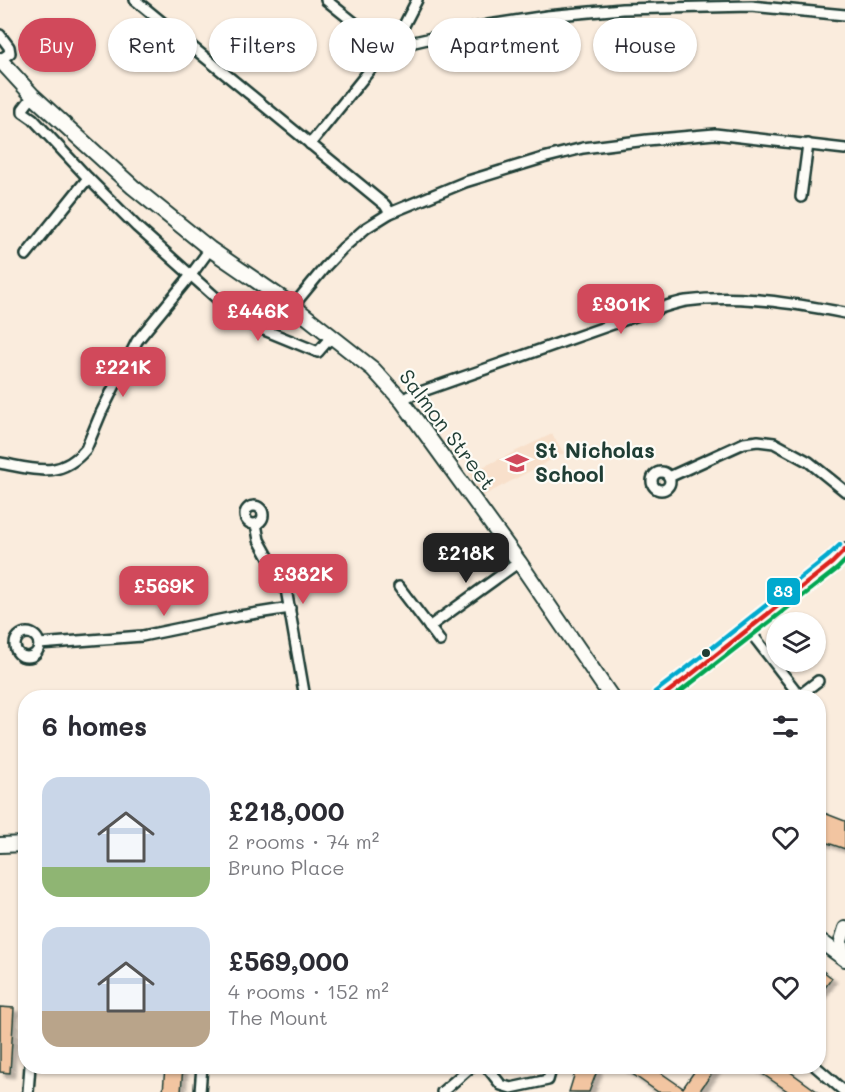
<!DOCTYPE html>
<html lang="en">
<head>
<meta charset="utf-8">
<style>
	:root { --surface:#fff; --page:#f7f7f7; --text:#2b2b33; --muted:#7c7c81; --accent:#d1495b }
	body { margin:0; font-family:Mali,sans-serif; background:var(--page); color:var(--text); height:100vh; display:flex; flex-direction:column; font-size:22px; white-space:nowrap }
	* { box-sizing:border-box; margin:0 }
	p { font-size:20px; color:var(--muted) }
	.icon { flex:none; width:33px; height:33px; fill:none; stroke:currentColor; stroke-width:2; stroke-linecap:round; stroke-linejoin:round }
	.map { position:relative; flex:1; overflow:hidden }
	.details { position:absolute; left:18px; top:690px; width:808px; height:384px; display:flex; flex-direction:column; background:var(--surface); border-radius:24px; box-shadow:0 2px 4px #0004 }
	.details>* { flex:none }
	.hud { position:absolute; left:18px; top:18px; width:810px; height:54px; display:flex; gap:12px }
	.tools { position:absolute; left:766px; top:612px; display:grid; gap:12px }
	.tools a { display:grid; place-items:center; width:60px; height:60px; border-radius:50%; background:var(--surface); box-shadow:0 2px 4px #0004; font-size:30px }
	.price { position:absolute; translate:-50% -51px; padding:0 14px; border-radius:12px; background:var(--accent); color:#fff; font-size:20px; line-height:39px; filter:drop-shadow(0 2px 3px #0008) }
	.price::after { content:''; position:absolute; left:50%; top:36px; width:18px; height:14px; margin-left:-9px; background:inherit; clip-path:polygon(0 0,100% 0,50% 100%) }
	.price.active { background:#222; color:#fff }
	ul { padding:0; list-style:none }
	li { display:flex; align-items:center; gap:18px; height:150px; padding:0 24px }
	li span { display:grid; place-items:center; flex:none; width:168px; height:120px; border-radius:18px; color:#555 }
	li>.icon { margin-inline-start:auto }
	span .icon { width:72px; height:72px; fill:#fffc; stroke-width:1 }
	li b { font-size:26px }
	h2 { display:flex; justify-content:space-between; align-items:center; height:72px; padding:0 24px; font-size:26px }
	.tag { padding:0 21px; border-radius:27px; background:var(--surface); box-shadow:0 2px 4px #0004; font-size:21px; line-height:54px }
	.tag.active { background:var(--accent); color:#fff }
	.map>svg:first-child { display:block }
	.built { fill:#f8e0cb }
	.building { fill:#f2c5a1; stroke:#1f3d34; stroke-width:1.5; filter:url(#shadow) }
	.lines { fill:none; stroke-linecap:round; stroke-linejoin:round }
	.minor-casing { stroke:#1f3d34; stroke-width:14 }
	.secondary-casing { stroke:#1f3d34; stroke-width:16 }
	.primary-casing { stroke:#1f3d34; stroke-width:18 }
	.minor { stroke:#fdfcf7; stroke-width:9 }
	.secondary { stroke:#fdfcf7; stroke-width:12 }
	.primary { stroke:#fdfcf7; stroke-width:14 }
	.bus-1-casing { stroke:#fdfcf7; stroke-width:9 }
	.bus-2-casing { stroke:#fdfcf7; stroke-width:9 }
	.bus-3-casing { stroke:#fdfcf7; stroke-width:9 }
	.bus-1 { stroke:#dc241f; stroke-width:4.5 }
	.bus-2 { stroke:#00a651; stroke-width:4.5 }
	.bus-3 { stroke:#00a9ce; stroke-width:4.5 }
	.bus-dot { fill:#1f3d34; stroke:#fdfcf7; stroke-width:2 }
	.labels { text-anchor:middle; stroke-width:4.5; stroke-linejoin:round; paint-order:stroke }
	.street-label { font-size:21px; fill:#1f3d34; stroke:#fdfcf7 }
	.poi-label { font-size:21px; font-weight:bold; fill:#1f3d34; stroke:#fdfcf7; text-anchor:start }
	.line-badge { stroke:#fdfcf7; stroke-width:2 }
	.badge-label { font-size:16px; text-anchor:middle; font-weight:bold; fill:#fff }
</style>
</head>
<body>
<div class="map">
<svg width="845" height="1092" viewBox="0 0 845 1092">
	<defs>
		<filter id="shadow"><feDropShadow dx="4.5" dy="4.5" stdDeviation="1.5" flood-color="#0004"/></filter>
	</defs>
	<rect width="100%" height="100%" fill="#faecdd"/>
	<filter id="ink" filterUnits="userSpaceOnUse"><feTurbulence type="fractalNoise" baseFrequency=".0167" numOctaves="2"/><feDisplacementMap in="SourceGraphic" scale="12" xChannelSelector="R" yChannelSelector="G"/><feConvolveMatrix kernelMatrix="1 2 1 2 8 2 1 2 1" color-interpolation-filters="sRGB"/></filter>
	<g filter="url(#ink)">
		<path class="built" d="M552,434l12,19 -81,43 -15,-22z"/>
		<g class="building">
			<path d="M819,811l26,10v28l-26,-9z"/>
			<path d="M819,968l13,10 -13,18z"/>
			<path d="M0,1007l14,1 -4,65 -10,-1z"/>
			<path d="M165,1066h18l-2,26h-18z"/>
			<path d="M577,1066h19l1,5 -8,21h-20z"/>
			<path d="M621,1066h30l32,22 15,-22h19l-18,26h-41z"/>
			<path d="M751,1066h31l36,26h-29z"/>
		</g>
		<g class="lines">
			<g class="minor-casing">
				<g id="minor">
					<path d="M135,0l250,205 5,8"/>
					<path d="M326,0l55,44 5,6"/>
					<path d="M0,35l9,12 1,6 -10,7"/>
					<path d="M397,46l1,-9 19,-37"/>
					<path d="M33,96l-10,13v3l10,7 55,59 49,49 105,94 76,31 13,-15"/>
					<path d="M310,144l76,-94 11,-4 91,-21 59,-9 75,-7 129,-3 94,9"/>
					<path d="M801,197l7,-53"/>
					<path d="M26,255l62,-77"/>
					<path d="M293,306l32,-39 18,-19 23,-20 24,-15 75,-31 78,-24 40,-10 64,-8 68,-6 130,15"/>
					<path d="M402,401l7,-5 241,-85c12,-3 24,-8 36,-10 53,-7 107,2 159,12"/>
					<path d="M0,463c34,6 60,17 86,-14l15,-36 36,-72 54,-66 19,-26"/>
					<circle cx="661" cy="481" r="9"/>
					<path d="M669,477l75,-34 14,-2 16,2 35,19 36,29"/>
					<circle cx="254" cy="515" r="9"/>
					<path d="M256,524l3,16 27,49 19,109"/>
					<path d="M399,587l41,54"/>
					<path d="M429,627l90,-65"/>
					<path d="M748,629l51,66"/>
					<circle cx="27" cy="645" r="12"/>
					<path d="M39,644l103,-8 97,-20 51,-8"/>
					<path d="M796,698l22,-17"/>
					<path d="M486,1066l15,19 10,3 37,-8 4,-14"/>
					<path d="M815,1066l30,26"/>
					<path d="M28,1092l2,-26"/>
					<path d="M200,1092l2,-26"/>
					<path d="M442,1092l30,-26"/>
				</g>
			</g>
			<g class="secondary-casing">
				<g id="secondary">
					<path d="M659,698l34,-25 139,-110 13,-13"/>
					<path d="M843,958l-2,-17 4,-13"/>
				</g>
			</g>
			<g class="primary-casing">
				<g id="primary">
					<path d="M0,60l33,36 100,91 77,62 83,57 80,63 29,32 117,161 93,136"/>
					<path d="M0,845l26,-1"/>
					<path d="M819,940l26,19"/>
				</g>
			</g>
			<use href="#minor" class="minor"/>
			<use href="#secondary" class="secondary"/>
			<use href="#primary" class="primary"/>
			<g class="bus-1-casing">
				<path id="bus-1" d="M660,698l33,-25 139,-110 13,-13"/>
			</g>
			<g class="bus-2-casing">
				<path id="bus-2" d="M672,698l165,-129 8,-8"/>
			</g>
			<g class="bus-3-casing">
				<path id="bus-3" d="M655,692l33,-25 139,-110 13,-12"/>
			</g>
			<use href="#bus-1" class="bus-1"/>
			<use href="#bus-2" class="bus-2"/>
			<use href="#bus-3" class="bus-3"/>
		</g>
	</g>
	<defs>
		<g id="school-bare" transform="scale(1.8)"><path d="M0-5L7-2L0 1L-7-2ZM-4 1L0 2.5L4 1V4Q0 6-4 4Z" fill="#d1495b" stroke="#fdfcf7" stroke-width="2.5" paint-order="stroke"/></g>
	</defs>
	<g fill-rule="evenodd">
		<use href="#school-bare" x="517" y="463"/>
	</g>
	<circle class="bus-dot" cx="706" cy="653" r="5"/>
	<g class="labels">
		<g class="street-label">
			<text transform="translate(447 430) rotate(53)" y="7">Salmon Street</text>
		</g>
		<g class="poi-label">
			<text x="535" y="458">St Nicholas<tspan x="535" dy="24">School</tspan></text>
		</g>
	</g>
	<rect class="line-badge" x="766" y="577" width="35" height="29" rx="6" fill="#00a9ce"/>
	<g class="badge-label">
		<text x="783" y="597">83</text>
	</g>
</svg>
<div class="tools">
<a><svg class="icon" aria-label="layers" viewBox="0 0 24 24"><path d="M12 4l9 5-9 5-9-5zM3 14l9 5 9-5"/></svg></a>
</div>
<b class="price" style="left:621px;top:335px">£301K</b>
<b class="price" style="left:258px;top:342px">£446K</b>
<b class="price" style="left:123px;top:398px">£221K</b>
<b class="price active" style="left:466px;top:584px">£218K</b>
<b class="price" style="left:303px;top:605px">£382K</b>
<b class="price" style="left:164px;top:617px">£569K</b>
<div class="hud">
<a class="tag active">Buy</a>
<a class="tag">Rent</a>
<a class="tag">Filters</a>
<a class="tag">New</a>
<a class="tag">Apartment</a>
<a class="tag">House</a>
</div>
<section class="details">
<h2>6 homes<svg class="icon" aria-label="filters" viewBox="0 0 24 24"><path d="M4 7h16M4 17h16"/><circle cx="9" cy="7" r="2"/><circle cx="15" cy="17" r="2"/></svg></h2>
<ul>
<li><span style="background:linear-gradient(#c9d6e8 75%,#8fb573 0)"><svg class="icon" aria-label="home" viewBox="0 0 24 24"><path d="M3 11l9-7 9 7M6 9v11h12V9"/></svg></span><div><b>£218,000</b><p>2 rooms · 74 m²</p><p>Bruno Place</p></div><svg class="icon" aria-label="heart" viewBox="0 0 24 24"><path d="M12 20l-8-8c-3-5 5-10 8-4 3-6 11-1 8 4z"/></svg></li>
<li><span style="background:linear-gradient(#c9d6e8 70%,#b9a48a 0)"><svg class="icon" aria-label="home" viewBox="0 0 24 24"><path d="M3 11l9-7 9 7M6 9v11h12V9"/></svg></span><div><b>£569,000</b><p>4 rooms · 152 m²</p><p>The Mount</p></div><svg class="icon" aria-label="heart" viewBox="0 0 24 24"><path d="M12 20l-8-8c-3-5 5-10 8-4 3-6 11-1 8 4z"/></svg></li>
</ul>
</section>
</div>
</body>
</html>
